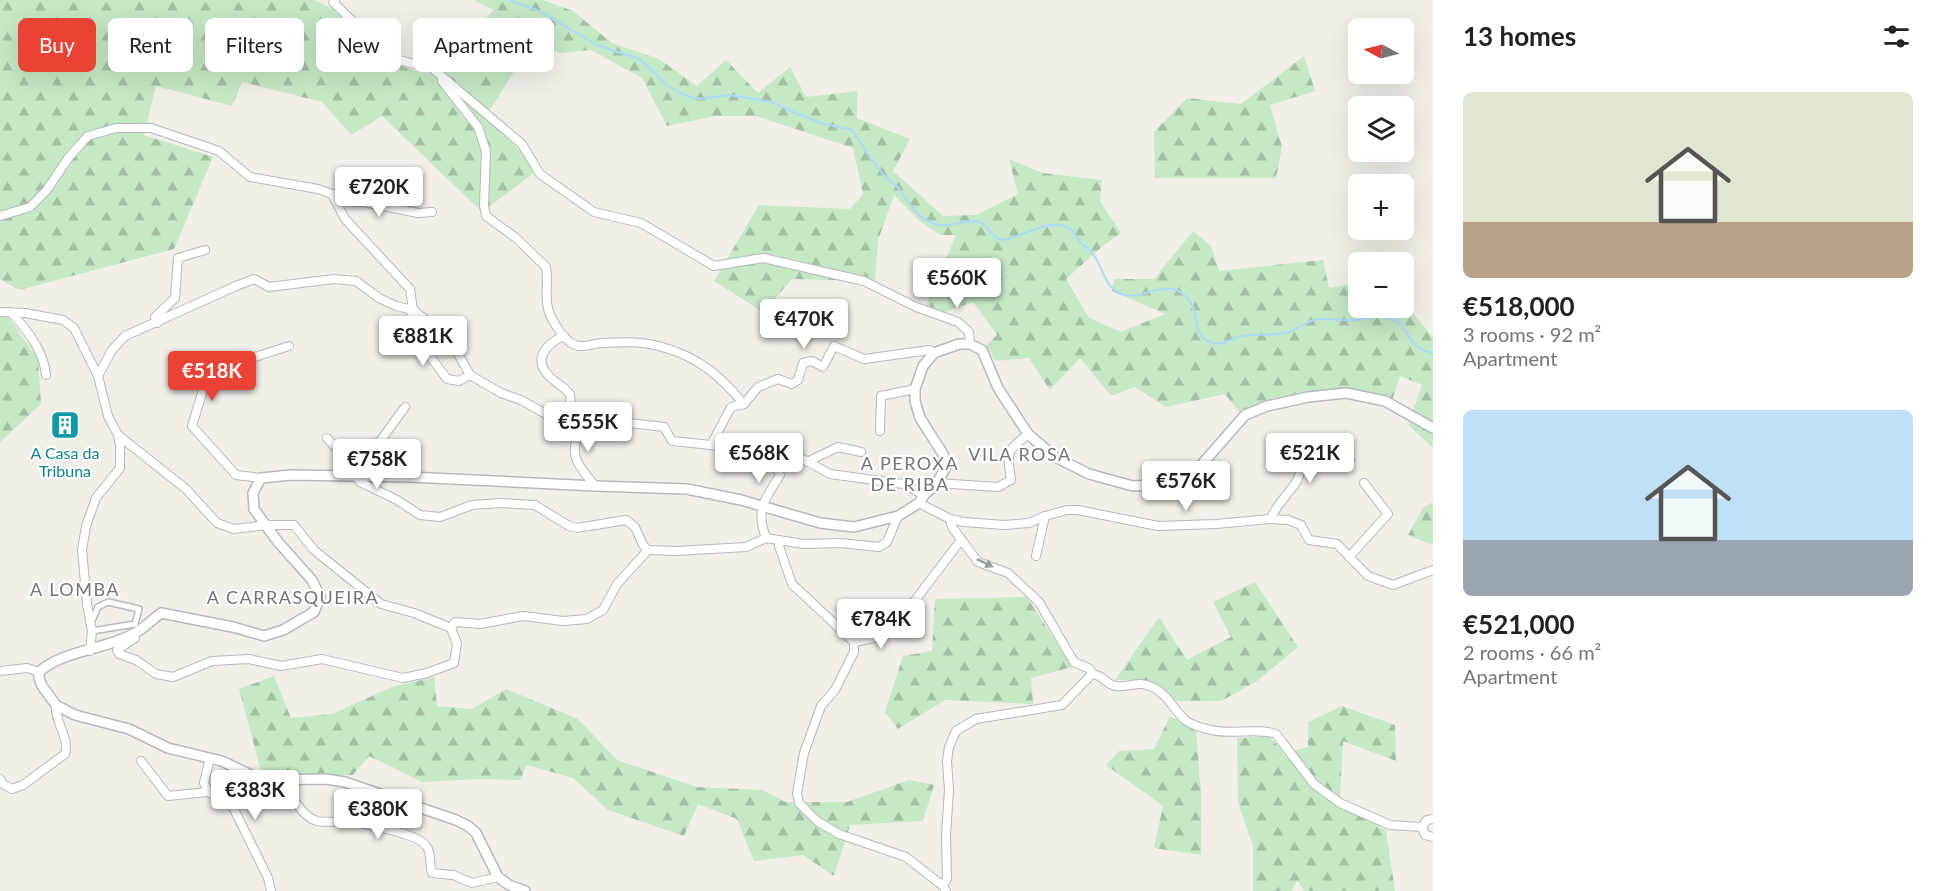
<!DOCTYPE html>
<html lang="en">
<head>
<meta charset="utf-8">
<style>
	:root { --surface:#fff; --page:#f2f2f2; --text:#222; --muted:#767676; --accent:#ea4335 }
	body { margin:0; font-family:Lato,sans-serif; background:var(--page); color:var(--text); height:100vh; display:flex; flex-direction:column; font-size:22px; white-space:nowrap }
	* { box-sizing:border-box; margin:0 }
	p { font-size:20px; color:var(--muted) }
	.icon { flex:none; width:33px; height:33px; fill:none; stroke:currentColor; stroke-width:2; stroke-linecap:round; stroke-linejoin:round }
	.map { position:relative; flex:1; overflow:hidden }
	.drawer { display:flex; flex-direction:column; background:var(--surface); width:510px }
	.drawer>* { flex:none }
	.guide { position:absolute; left:18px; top:18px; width:570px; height:54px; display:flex; gap:12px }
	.needle { width:39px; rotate:277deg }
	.buttons { position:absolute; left:1348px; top:18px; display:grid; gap:12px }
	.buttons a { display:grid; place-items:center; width:66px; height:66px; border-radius:9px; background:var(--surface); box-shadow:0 6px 24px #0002; font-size:30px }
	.price { position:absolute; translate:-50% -51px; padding:0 14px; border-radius:6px; background:#fff; color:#222; font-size:20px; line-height:39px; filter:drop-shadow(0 2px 3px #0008) }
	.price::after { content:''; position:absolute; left:50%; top:36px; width:18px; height:14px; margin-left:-9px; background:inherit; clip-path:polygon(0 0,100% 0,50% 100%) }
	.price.selected { background:var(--accent); color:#fff }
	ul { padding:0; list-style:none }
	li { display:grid; align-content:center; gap:12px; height:318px; padding:0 30px }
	li span { display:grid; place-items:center; height:186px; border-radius:9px; color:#555 }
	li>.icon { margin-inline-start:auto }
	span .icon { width:108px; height:108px; fill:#fffc; stroke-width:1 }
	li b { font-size:26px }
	h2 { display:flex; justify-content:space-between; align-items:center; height:72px; padding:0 30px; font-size:26px }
	.tag { padding:0 21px; border-radius:9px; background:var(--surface); box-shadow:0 6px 24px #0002; font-size:21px; line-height:54px }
	.tag.selected { background:var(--accent); color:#fff }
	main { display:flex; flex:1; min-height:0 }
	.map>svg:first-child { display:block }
	.forest { fill:url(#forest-firs) }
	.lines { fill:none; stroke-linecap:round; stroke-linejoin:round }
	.stream { stroke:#aadaff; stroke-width:2 }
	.pedestrian-casing { stroke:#b5b8bc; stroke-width:8 }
	.minor-casing { stroke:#b5b8bc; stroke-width:10 }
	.tertiary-casing { stroke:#b5b8bc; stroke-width:12 }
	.pedestrian { stroke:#fff; stroke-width:5 }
	.minor { stroke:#fff; stroke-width:8 }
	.tertiary { stroke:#fff; stroke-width:9 }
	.oneway { fill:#979a9d }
	.labels { text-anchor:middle; stroke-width:4.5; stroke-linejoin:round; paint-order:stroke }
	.culture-label { font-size:16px; fill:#0d838f; stroke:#fff }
	.neighbourhood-label { font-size:18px; letter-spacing:1.5px; fill:#70757a; stroke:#fff }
</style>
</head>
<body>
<main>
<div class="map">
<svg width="1433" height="891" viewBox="0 0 1433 891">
	<defs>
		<pattern id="forest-firs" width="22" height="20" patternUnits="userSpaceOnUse" patternTransform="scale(1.5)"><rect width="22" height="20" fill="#c5e8c5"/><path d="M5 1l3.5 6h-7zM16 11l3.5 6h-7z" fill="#a3c0a4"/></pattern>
	</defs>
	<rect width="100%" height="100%" fill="#f1efe8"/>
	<g class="forest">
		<path d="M0,0h315l16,8 58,55 43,11 62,-64 -21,-10h70l30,11 39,32 47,16 38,27 29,-26 32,33 32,-26 16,30 51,-6v27l53,21 -17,32 50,45 33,-1 42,-21 -9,-35 34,14 59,7 -2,21 21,32 -17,12 -38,34 23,39 32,14 44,-18 -53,-23 2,-12h40l39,-48 18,15 8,25 104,-11 6,28 30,-5v25h45v-5l29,34v111l-25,-23 14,-40 -22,-9 -7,22 -64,-9 -56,9 -34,14 -14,-18 -59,13 -31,-20 -24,9 -31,-38 -30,32 -21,-32 -34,3 -9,-16 11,-10 -24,-33 -31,11 -16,-8 30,-70h-16l-19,-13 -27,-27 -16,45 -3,41 -83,-2 -29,33 -49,-31 45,-76 91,4 13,-15 -10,-46 -97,-32h-40l-49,10 -25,-48 -51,-28 -32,3 -25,-14 -49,79 34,31 15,24 -52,39 -100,-96 -31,19 -29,-33 -80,-20 -10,24 -76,-20 -12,49 69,22 -39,92 -155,41 -19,-11z"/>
		<path d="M1304,56l11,35 -45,14 12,42 -6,31h-121l-1,-46 33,-34 54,6z"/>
		<path d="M2,308l36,51 3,45 -41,38v-133z"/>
		<path d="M1433,502v43l-25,-10 15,-27z"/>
		<path d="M1255,582l43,65 -41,34 -36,20h-44l-35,-21h-27l44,-63 28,43 44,-23 -18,-35z"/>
		<path d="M1027,597l45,70 -41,11 2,26 -88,-4 -47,29 -13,-17 18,-56 29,-5 3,-52z"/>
		<path d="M274,676l17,42 41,-4 60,-27 42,-10 3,29 35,3 34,-20 72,30 39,41 80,27 65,3 23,12h62l62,-22 25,5 -11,36 -73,4 -16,51 -31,-21 -49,6 -17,-42 -39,-15 -14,32 -76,-26 -35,-32 -46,-13 -7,15 -42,-1 -56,3 -53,-26 -16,19h-60l-32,-4 -22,-82z"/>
		<path d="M1342,706l53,19 1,36 -53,-20 -3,56 46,34 9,60h-91l-7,-11 -5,11h-39v-46l-15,-42 -1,-65 32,-2 15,17 24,-6v-25z"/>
		<path d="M1170,716l26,14 5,63v62l-47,-7 9,-42 -57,-41 13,-14 35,-2z"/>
	</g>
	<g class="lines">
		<path class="stream" d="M509,0l28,10 60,35 42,14 16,14 11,12 18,10 14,4 31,-4 43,7 28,13 24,9 28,6c11,16 21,34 35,48 4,4 9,7 13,12 10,14 17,28 35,34 15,5 30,-6 44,-2 12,4 13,21 29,17 18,-5 43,-21 61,-11 6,3 7,9 11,14 4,4 10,7 13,12 10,13 11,33 28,40 22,9 47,-21 68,6 11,13 3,36 21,42 11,4 15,0 25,-4 17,-6 38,-1 54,-6 9,-3 16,-9 24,-12 14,-3 28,1 41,0 8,-1 15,-3 23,-3 38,0 23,31 56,36"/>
		<g class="pedestrian-casing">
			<path id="pedestrian" d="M91,623l7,-16 10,-5 31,7 -4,15 -43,7"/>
		</g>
		<g class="minor-casing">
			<g id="minor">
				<path d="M335,0l-2,2 57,56 42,10 90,76 18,30 54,38 47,11 73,43 49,-8 101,23 52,26 42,15 11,10 1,12"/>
				<path d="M442,81l36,46 8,24 -2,54 2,11 30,22 30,29c3,16 -3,34 5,50 6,11 15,27 28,29 7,1 16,-3 23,-3 19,-1 42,-2 60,4 37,10 58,29 82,57"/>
				<path d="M332,194l23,8h8l55,11 14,-1"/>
				<path d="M0,216l30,-9 16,-16 23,-34 19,-21 28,-8h35l68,23 31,26 68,12 14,5 13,25 65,70 3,21 23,18 20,22 14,25 31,18 20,7 32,18 19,5 7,-1 5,-5 8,-3 19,7 53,6 8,14 39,4 62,17 30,-3 27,15 73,10 21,11"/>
				<path d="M0,312l25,1 38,7 11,8 24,48 10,40 10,19 68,54 31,34 17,6 32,-4h28l20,25 67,54 33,9 37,15"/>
				<path d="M11,312c16,18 33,39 35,63"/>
				<path d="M157,323l-2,-6 20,-19 3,-40 27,-8"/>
				<path d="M564,336c-17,7 -32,23 -15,40 6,6 15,11 21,18l2,29"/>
				<path d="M98,376l14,-26 13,-14 111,-50 18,-7 15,8 65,-8 22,2 23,17 17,8 17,4 -3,9 7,14 7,6 8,20 15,20 12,2 11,-6"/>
				<path d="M579,422c0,9 -3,16 -4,25 -2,16 12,28 20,39"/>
				<path d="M880,431l1,-35 34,-7"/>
				<path d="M327,438l24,26 -2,12"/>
				<path d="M711,445l20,-38 13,-3 14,-17 20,-8 14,5 6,-4 5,-17 9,-2 11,6 11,-21 30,13 66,-9 4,3"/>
				<path d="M807,462l31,-15 23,5"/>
				<path d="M351,464l30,-24 24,-33"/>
				<path d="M356,476l4,6 37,18 23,15 20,2 32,-12 29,-2 34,2 34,21 8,2 49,-8 9,7 8,18 5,5 28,1 70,-4 20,-9 38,6 36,-1 39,4 8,-5 11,-26"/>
				<path d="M261,478l-25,-3 -44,-49 11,-36 15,-21 71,-23"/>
				<path d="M937,483l61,4 13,-7c-4,-29 -6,-27 17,-46"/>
				<path d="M919,503l31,16 14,3 40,3 25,-2 16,-7 22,-6h11l80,16 58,-2 54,-5 18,1 13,5 8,15 28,4 31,32 25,9 40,-15"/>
				<path d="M950,519l2,8 26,35 30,11 31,29 35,60 16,7 2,5"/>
				<path d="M1270,519c7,-14 16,-23 25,-35 5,-6 5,-15 8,-22 8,-19 33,-7 47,-2"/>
				<path d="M766,538c-11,-30 -1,-38 14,-63l-7,-13"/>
				<path d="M780,541l-1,5 13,38 62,58v10l-19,38 -14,16 -17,47 -7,40 2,10 18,18 22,13 67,23 37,29"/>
				<path d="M1036,556l9,-40"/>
				<path d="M1349,557l39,-43 -24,-31"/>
				<path d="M913,603l48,-63"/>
				<path d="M134,634l1,4 -18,12 2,4 17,6 20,14 17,3 39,-16 37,-2 32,7 41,-7 81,19 24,-5 27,-10 3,-19 -6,-16 4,-6 25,2 43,-8 40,5 24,-2 16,-9 14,-26 31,-34"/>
				<path d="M854,642l30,-6 11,-8"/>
				<path d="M90,651l2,-20 -5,-27 -5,-54 4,-24 10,-28 24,-30v-23l-2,-10"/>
				<path d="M0,671l27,-3 12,4"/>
				<path d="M210,758l-6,25 4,9 22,9 38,77 3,13"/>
				<path d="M141,761l27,35 40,-4"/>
				<path d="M0,779l3,5 9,5 11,-4 42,-31c5,-17 -11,-32 -9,-49"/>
				<path d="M230,801l31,3 35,-1c5,7 12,16 21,18 8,2 19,0 27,0 17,2 75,12 83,26 5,8 2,17 5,26l21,2 19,8 26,-6"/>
				<path d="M1433,819l-6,1 -5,7 3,8 8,2"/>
				<path d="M946,891l-3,-5 4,-7 -1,-44 3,-45 -2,-29 2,-14 7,-16 20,-12 86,-14 30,-31c10,0 14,11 24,12 13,2 22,-6 36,1 16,7 21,22 33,33 5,4 16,8 22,9 22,7 50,-2 69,5l38,50 26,19 50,22 32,2"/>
			</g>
		</g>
		<g class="tertiary-casing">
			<path id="tertiary" d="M525,891l-16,-6 -11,-8 -22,-44 -8,-7 -12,-6 -111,-38 -19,-3 -57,1 -14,-3 -33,-16 -54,-13 -39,-19 -54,-14 -19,-10 -14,-19 -3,-8v-6c24,-22 67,-22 96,-39 9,-5 17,-13 26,-20l72,14 31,9 19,-6 31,-18 6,-15 -8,-17 -34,-38 -24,-33 -1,-16 8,-15 30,-3 119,2 185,9 92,3 54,11 79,23 34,4 44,-11 21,-13 5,-8 13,-12 10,-18 -4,-11 -23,-36 -5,-17v-12l8,-23 11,-13 25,-9h11l12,6 16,38 30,46 27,23 34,17 44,12 38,-2 25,-13 49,-56 22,-9 41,-9 38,-4 39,8 48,27"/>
		</g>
		<use href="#pedestrian" class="pedestrian"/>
		<use href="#minor" class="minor"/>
		<use href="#tertiary" class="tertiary"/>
	</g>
	<defs><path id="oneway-solid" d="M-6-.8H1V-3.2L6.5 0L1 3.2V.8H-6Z" transform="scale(1.5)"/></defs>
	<use class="oneway" href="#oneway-solid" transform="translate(985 563) rotate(26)"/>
	<defs>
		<g id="building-square" transform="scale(1.5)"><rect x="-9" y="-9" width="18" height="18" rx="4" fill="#0f9aa8" stroke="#fff"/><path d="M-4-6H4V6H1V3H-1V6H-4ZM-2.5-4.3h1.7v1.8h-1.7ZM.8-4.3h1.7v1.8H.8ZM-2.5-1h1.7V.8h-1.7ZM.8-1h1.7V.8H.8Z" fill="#fff"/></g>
	</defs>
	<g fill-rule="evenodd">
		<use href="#building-square" x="65" y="425"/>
	</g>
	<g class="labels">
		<g class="culture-label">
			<text x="65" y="459">A Casa da<tspan x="65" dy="18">Tribuna</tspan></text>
		</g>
		<g class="neighbourhood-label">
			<text x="1020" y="461">VILA ROSA</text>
			<text x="910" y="470">A PEROXA<tspan x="910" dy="21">DE RIBA</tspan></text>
			<text x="75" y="596">A LOMBA</text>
			<text x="293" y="604">A CARRASQUEIRA</text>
		</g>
	</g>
</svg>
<div class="buttons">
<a><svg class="needle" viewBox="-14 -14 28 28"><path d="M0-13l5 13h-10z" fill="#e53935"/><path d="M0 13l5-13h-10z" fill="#767676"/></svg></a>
<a><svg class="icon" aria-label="layers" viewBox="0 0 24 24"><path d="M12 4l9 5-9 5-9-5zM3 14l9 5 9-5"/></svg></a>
<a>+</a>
<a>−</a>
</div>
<b class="price" style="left:379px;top:218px">€720K</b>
<b class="price" style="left:957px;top:309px">€560K</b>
<b class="price" style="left:804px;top:350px">€470K</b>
<b class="price" style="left:423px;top:367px">€881K</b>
<b class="price selected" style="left:212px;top:402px">€518K</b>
<b class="price" style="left:588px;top:453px">€555K</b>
<b class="price" style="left:759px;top:484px">€568K</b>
<b class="price" style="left:1310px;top:484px">€521K</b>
<b class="price" style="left:377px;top:490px">€758K</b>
<b class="price" style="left:1186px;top:512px">€576K</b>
<b class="price" style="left:881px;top:650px">€784K</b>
<b class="price" style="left:255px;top:821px">€383K</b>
<b class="price" style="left:378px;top:840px">€380K</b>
<div class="guide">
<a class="tag selected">Buy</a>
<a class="tag">Rent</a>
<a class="tag">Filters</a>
<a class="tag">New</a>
<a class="tag">Apartment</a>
</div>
</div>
<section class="drawer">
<h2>13 homes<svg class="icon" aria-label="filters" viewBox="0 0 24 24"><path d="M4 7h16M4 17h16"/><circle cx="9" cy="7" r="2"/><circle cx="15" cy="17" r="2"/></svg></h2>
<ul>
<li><span style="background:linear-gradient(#dfe7d0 70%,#b9a48a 0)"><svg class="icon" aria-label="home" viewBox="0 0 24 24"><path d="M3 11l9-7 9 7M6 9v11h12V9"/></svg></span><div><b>€518,000</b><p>3 rooms · 92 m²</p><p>Apartment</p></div></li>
<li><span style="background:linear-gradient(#bfe0f5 70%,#9aa5b1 0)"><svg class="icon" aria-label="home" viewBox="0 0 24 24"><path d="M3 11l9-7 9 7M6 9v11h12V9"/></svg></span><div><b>€521,000</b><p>2 rooms · 66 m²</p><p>Apartment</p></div></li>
</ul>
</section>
</main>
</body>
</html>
